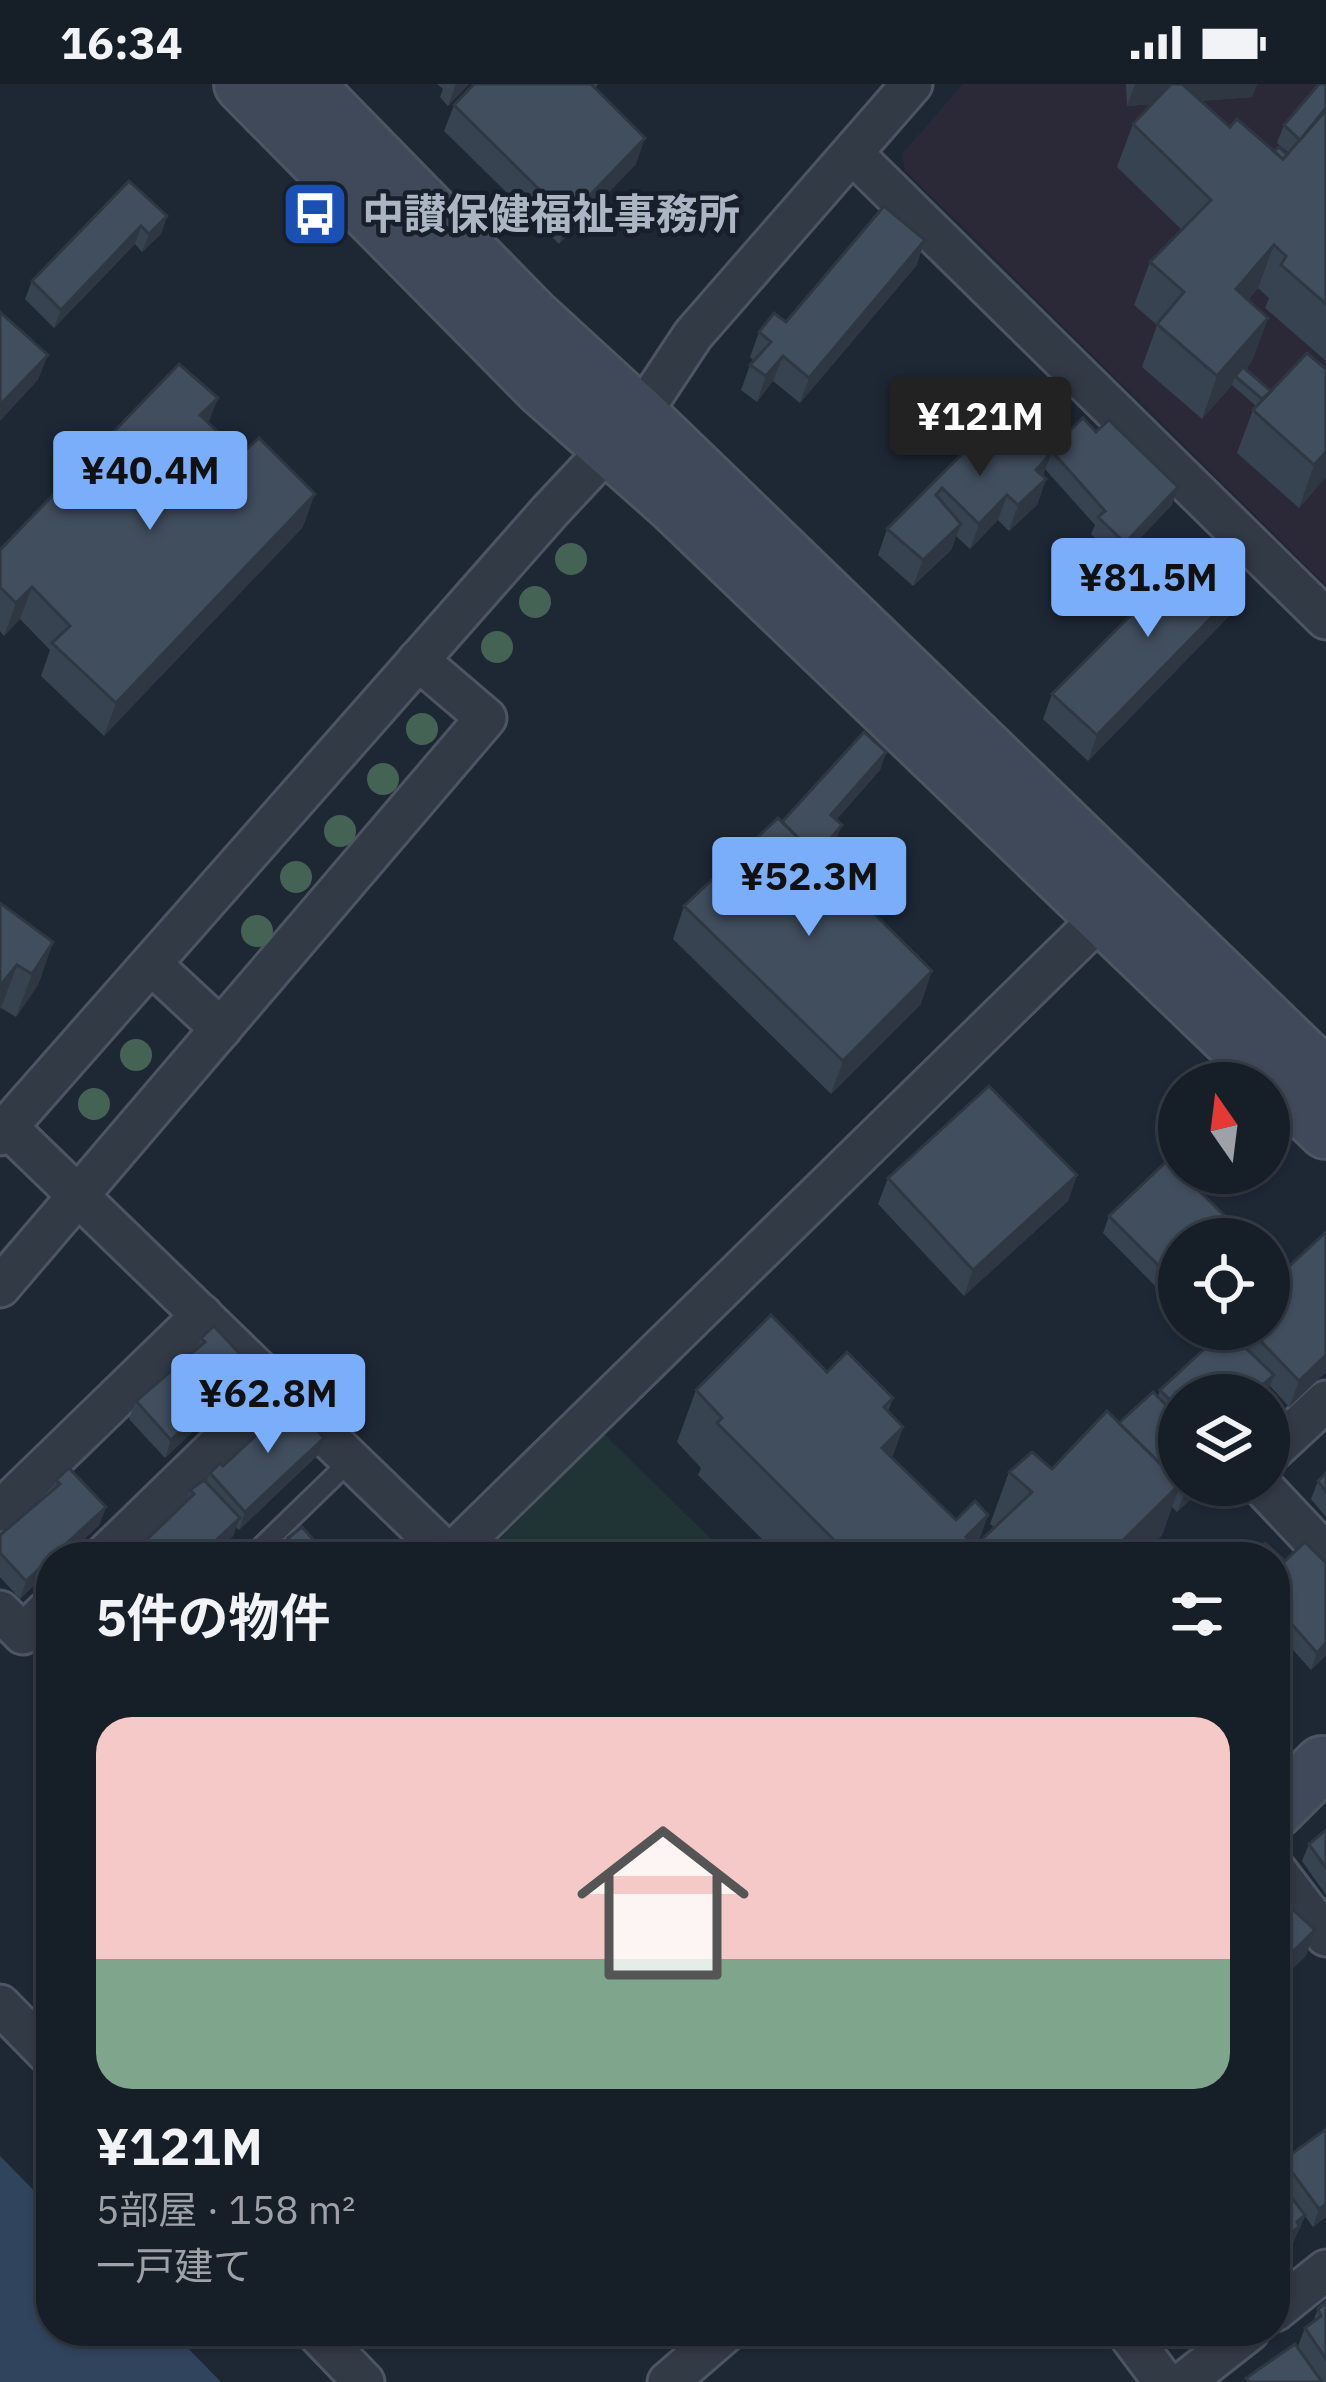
<!DOCTYPE html>
<html lang="ja">
<head>
<meta charset="utf-8">
<style>
	:root { --surface:#161e28; --page:#232b34; --text:#f1f3f6; --muted:#9ea2a8; --line:#353c45; --accent:#7aadfa }
	body { margin:0; font-family:"IBM Plex Sans","Noto Sans JP",sans-serif; background:var(--page); color:var(--text); height:100vh; display:flex; flex-direction:column; font-size:45px; white-space:nowrap }
	* { box-sizing:border-box; margin:0 }
	p { font-size:39px; color:var(--muted) }
	.icon { flex:none; width:66px; height:66px; fill:none; stroke:currentColor; stroke-width:2; stroke-linecap:round; stroke-linejoin:round }
	.map { position:relative; flex:1; overflow:hidden }
	.drawer { position:absolute; left:36px; top:1458px; width:1254px; height:804px; display:flex; flex-direction:column; background:var(--surface); border-radius:48px; box-shadow:0 3px 9px #0004,0 0 0 3px var(--line) }
	.drawer>* { flex:none }
	.needle { width:78px; rotate:346deg }
	.fabs { position:absolute; left:1158px; top:978px; display:grid; gap:24px }
	.fabs a { display:grid; place-items:center; width:132px; height:132px; border-radius:50%; background:var(--surface); box-shadow:0 3px 9px #0004,0 0 0 3px var(--line); font-size:60px }
	.price { position:absolute; translate:-50% -102px; padding:0 27px; border-radius:12px; background:var(--accent); color:#111; font-size:39px; line-height:78px; filter:drop-shadow(0 3px 6px #0008) }
	.price::after { content:''; position:absolute; left:50%; top:72px; width:36px; height:27px; margin-left:-18px; background:inherit; clip-path:polygon(0 0,100% 0,50% 100%) }
	.price.selected { background:#222; color:#fff }
	ul { padding:0; list-style:none }
	li { display:grid; align-content:center; gap:24px; height:636px; padding:0 60px }
	li+li { border-top:3px solid var(--line) }
	li span { display:grid; place-items:center; height:372px; border-radius:36px; color:#555 }
	li>.icon { margin-inline-start:auto }
	span .icon { width:216px; height:216px; fill:#fffc; stroke-width:1 }
	li b { font-size:51px }
	h2 { display:flex; justify-content:space-between; align-items:center; height:144px; padding:0 60px; font-size:51px }
	.status { display:flex; justify-content:space-between; align-items:center; height:84px; padding:0 60px; background:var(--surface); direction:ltr }
	.status svg { height:33px; fill:currentColor }
	.map>svg:first-child { display:block }
	.medical { fill:#2b2937 }
	.green { fill:#203436 }
	.water { fill:#31445d }
	.lines { fill:none; stroke-linecap:round; stroke-linejoin:round }
	.lane-casing { stroke:#4c5561; stroke-width:24 }
	.street-casing { stroke:#4c5561; stroke-width:45 }
	.secondary-casing { stroke:#4c5561; stroke-width:60 }
	.lane { stroke:#323a46; stroke-width:18 }
	.street { stroke:#323a46; stroke-width:39 }
	.secondary { stroke:#3f4959; stroke-width:54 }
	.tree { fill:#446354 }
	.wall { fill:#384351 }
	.shaded-wall { fill:#2e3742 }
	.building { fill:#414e5e; stroke:#2e3742; stroke-width:3 }
	.labels { text-anchor:middle; stroke-width:9; stroke-linejoin:round; paint-order:stroke }
	.poi-label { font-size:42px; font-weight:bold; fill:#abb5c3; stroke:#171f2a; text-anchor:start }
</style>
</head>
<body>
<div class="status"><b>16:34</b><svg viewBox="0 0 49 12"><path d="M0 12V9h3v3zM5 12V6h3v6zM10 12V3h3v9zM15 12V0h3v12zM26 1h20v11H26zM47 4h2v5h-2z"/></svg></div>
<div class="map">
<svg width="1326" height="2298" viewBox="0 0 1326 2298">
	<rect width="100%" height="100%" fill="#1e2835"/>
	<path class="medical" d="M963,0h363v501l-421,-415 -3,-16z"/>
	<path class="green" d="M604,1350l125,123h-235l-6,-6z"/>
	<path class="water" d="M0,2072l51,52v123h120l50,51h-221z"/>
	<g class="lines">
		<g class="lane-casing">
			<path id="lane" d="M251,1473l100,-97"/>
		</g>
		<g class="street-casing">
			<g id="street">
				<path d="M854,71l472,464"/>
				<path d="M151,880l70,65"/>
				<path d="M7,1043l444,430"/>
				<path d="M0,1051l550,-624 90,-96 53,-80 219,-251"/>
				<path d="M0,1203l486,-569 -68,-58"/>
				<path d="M1269,1370l57,-53"/>
				<path d="M1261,1401l65,69"/>
				<path d="M0,1427l202,-196"/>
				<path d="M103,1473l175,-170"/>
				<path d="M448,1473l672,-658"/>
				<path d="M0,1527l23,23 28,-27"/>
				<path d="M1275,1785l51,67"/>
				<path d="M0,1921l51,52"/>
				<path d="M1275,2227l51,-41"/>
				<path d="M315,2247l49,51"/>
				<path d="M1126,2247l38,51"/>
				<path d="M668,2298l59,-51"/>
				<path d="M1184,2298l65,-51"/>
			</g>
		</g>
		<g class="secondary-casing">
			<g id="secondary">
				<path d="M242,0l300,304 132,117 652,626"/>
				<path d="M305,0l226,231 109,100 686,663"/>
				<path d="M1275,1727l47,-47"/>
			</g>
		</g>
		<use href="#lane" class="lane"/>
		<use href="#street" class="street"/>
		<use href="#secondary" class="secondary"/>
	</g>
	<g class="tree">
		<circle cx="571" cy="475" r="16"/>
		<circle cx="535" cy="518" r="16"/>
		<circle cx="497" cy="563" r="16"/>
		<circle cx="422" cy="645" r="16"/>
		<circle cx="383" cy="695" r="16"/>
		<circle cx="340" cy="747" r="16"/>
		<circle cx="296" cy="793" r="16"/>
		<circle cx="257" cy="847" r="16"/>
		<circle cx="136" cy="971" r="16"/>
		<circle cx="94" cy="1020" r="16"/>
	</g>
	<g class="wall">
		<path d="M437,0h32l-21,22 -8,-9 3,-8z"/>
		<path d="M474,0h124l-3,4 41,76 -77,80 -115,-113 10,-26z"/>
		<path d="M1126,0h131l-5,13 -52,4 30,26 44,24 13,4 2,-2 -12,-10 7,-18 42,-41v277l-61,-53 4,-10 -11,-10 -10,12 20,18 -16,43 -7,9 81,107 -27,31 -62,-55 16,-43 3,-4 -24,-21 -30,34 -60,-52 15,-42 -23,-20 16,-43 32,-32 -65,-63 16,-43 19,-20 -25,2z"/>
		<path d="M129,97l38,35 -6,18 -19,18 -7,-8 -81,84 -29,-29 7,-18z"/>
		<path d="M925,156l-9,26 -116,137 -27,-22 -16,21 -16,-12 9,-25 4,-4 -4,-4 9,-25 27,-10z"/>
		<path d="M1019,313l38,34 -7,18 122,56 -54,56 -27,-27 4,-9 -50,-56 -2,7 3,3 -9,26 -28,26 -11,-11 -28,29 -14,-13 -5,14 -38,36 -35,-31 9,-26z"/>
		<path d="M209,339l94,104 -199,209 -63,-60 9,-26 -30,-31 -16,17 -4,-5v-81z"/>
		<path d="M1243,501l-9,26 -146,150 -45,-42 9,-25z"/>
		<path d="M886,668l-6,18 -44,50 -1,23 -15,17 101,144 -90,90 -158,-155 11,-33z"/>
		<path d="M0,819l53,39 -15,43 -22,32 -15,-9z"/>
		<path d="M1077,1091l-9,26 -104,95 -86,-92 10,-26z"/>
		<path d="M1109,1132l119,19 -49,4v46l-11,14 -65,-66z"/>
		<path d="M1231,1245h38l57,43 -37,35 -19,-21 -5,9h-86v90h27l-29,27 -5,-5 -10,28 -22,22h-360l-82,-82 3,-7 -24,-26 19,-52 197,8 -5,13 15,16 -11,31 64,62 32,-5 -10,28 17,-15 -5,-4 19,-52 43,-3 106,-73 2,-6z"/>
		<path d="M201,1254l43,45 -79,75 -36,-39 7,-18 61,-52z"/>
		<path d="M275,1326l43,45 -79,75 -3,-3 -3,9 -22,21h-87l1,-3 14,-7 46,-44 5,-13 16,-7 4,-10 13,-7 48,-44z"/>
		<path d="M1326,1389v44l-15,-18 7,-18z"/>
		<path d="M56,1396l50,27 -7,18 -34,32h-14l-31,42 -20,-22v-42l52,-44z"/>
		<path d="M1275,1473l10,4 41,2v92l-15,15 -36,-40z"/>
		<path d="M51,1544v46l-19,-20 7,-18z"/>
		<path d="M1326,1746v65l-24,-34 7,-17z"/>
		<path d="M1283,2076l43,57 -13,10 -8,-11 -13,29 -17,12v-81l1,1z"/>
		<path d="M1326,2218v80h-3l-25,-36 7,-18 8,-6 5,-13z"/>
	</g>
	<g class="shaded-wall">
		<path d="M456,0h13l-21,22z"/>
		<path d="M1135,0h122l-5,13 -125,9z"/>
		<path d="M645,54l-9,26 -77,80 9,-26z"/>
		<path d="M167,132l-6,18 -19,18 7,-18z"/>
		<path d="M141,142l-6,18 -81,84 7,-18z"/>
		<path d="M925,156l-9,26 -116,137 9,-25z"/>
		<path d="M1274,161l-16,43 -37,44 15,-43z"/>
		<path d="M1268,234l-16,43 -14,17 -3,-2 -3,9 -30,34 15,-43z"/>
		<path d="M48,271l-10,25 -38,41v-16z"/>
		<path d="M783,272l-10,25 -16,21 9,-26z"/>
		<path d="M218,314l-12,32 -6,-15z"/>
		<path d="M1057,347l-9,25 -5,-12z"/>
		<path d="M1052,368l-10,26 -6,-8z"/>
		<path d="M1326,368v25l-27,31 15,-43z"/>
		<path d="M1046,395l-9,26 -28,26 9,-26z"/>
		<path d="M1178,403l-6,18 -54,56 7,-18z"/>
		<path d="M315,410l-12,33 -199,209 12,-33z"/>
		<path d="M1007,411l-9,25 -28,29 9,-25z"/>
		<path d="M961,440l-10,26 -38,36 10,-26z"/>
		<path d="M1243,501l-9,26 -146,150 9,-26z"/>
		<path d="M32,503l-12,32 -16,17 12,-33z"/>
		<path d="M886,668l-6,18 -56,63 7,-18z"/>
		<path d="M842,741l-7,18 -35,41 6,-18z"/>
		<path d="M53,858l-15,43 -22,32 16,-43z"/>
		<path d="M17,881l-16,43 -1,2v-24z"/>
		<path d="M932,887l-11,33 -90,90 12,-33z"/>
		<path d="M1077,1091l-9,26 -104,95 9,-26z"/>
		<path d="M1179,1191v10l-11,14 6,-18z"/>
		<path d="M1326,1271v17l-37,35 10,-26z"/>
		<path d="M250,1281l-6,18 -79,75 6,-18z"/>
		<path d="M1274,1291l-7,18 -2,2h-14z"/>
		<path d="M903,1343l-19,52 -2,-31z"/>
		<path d="M324,1354l-6,17 -79,75 6,-18z"/>
		<path d="M1180,1401l-18,50 -22,22h-34z"/>
		<path d="M1193,1401h13l-29,27 7,-18z"/>
		<path d="M106,1423l-7,18 -34,32h-13z"/>
		<path d="M988,1431l-15,42 -7,-20z"/>
		<path d="M240,1434l-7,18 -22,21h-13z"/>
		<path d="M51,1474v12l-31,29 6,-18z"/>
		<path d="M1326,1559v12l-15,15 6,-17z"/>
		<path d="M1315,1846l-9,26 -31,30v-17z"/>
		<path d="M1326,2120v13l-13,10 6,-18z"/>
		<path d="M1305,2131l-13,30 -17,12v-13z"/>
	</g>
	<g class="building">
		<path d="M474,0h117l54,54 -77,80 -114,-113z"/>
		<path d="M1171,0h11l48,43 7,-8 46,40 43,-49v194l-45,-39 5,-9 -12,-11 -38,44 32,29 -51,58 -60,-52 27,-32 -34,-30 61,-62 -78,-76z"/>
		<path d="M1319,0h7v24l-26,32 -16,-15z"/>
		<path d="M1279,63l8,8 -4,4 -9,-8z"/>
		<path d="M129,97l38,35 -18,18 -8,-8 -80,84 -29,-29z"/>
		<path d="M884,122l41,34 -116,138 -26,-22 -17,20 -16,-11 21,-23 -12,-10 15,-19 12,9z"/>
		<path d="M0,228l48,43 -48,50z"/>
		<path d="M1307,269l19,16v83l-12,13 -61,-55z"/>
		<path d="M179,280l39,34 -18,17 41,39 18,-16 56,56 -199,209 -64,-60 18,-17 -38,-39 -16,16 -16,-16v-37z"/>
		<path d="M1243,283l28,24 -9,8 -27,-23z"/>
		<path d="M1019,313l38,34 -14,13 9,8 -16,18 10,9 -28,26 -11,-10 -28,29 -37,-36 -6,7 25,29 -38,36 -36,-31z"/>
		<path d="M1083,334l13,14 13,-12 69,67 -53,56 -27,-26 7,-6 -55,-62z"/>
		<path d="M1202,460l41,41 -146,150 -45,-41z"/>
		<path d="M864,648l22,20 -55,63 11,10 -26,31 -34,-34z"/>
		<path d="M778,734l154,153 -89,90 -159,-155z"/>
		<path d="M0,819l53,39 -21,32 -15,-9 -17,21z"/>
		<path d="M989,1002l88,89 -104,95 -85,-92z"/>
		<path d="M1168,1076l11,13h2l51,50 -8,9 7,7h-52v36l-5,6 -65,-65z"/>
		<path d="M1326,1148v123l-27,26 -50,-52h20v-44z"/>
		<path d="M771,1231l56,57 20,-20 46,46 -9,9 19,20 -21,21 74,72 19,-19 13,14 -22,22 10,8 56,-53 -23,-20 23,-20 20,17 55,-58 72,71v3l-73,72h-255l-134,-134 5,-5 -26,-28z"/>
		<path d="M214,1242l36,39 -79,75 -35,-39 69,-59 -4,-4z"/>
		<path d="M1226,1245l48,46 -23,20h-72v14l-19,-19z"/>
		<path d="M1153,1308l26,26v64l-60,-59z"/>
		<path d="M288,1315l36,39 -79,74 -35,-39 10,-10 3,3 56,-52 -4,-4z"/>
		<path d="M69,1384l37,39 -80,74 -26,-28v-18l60,-51 -4,-4z"/>
		<path d="M1326,1389v19l-8,-11z"/>
		<path d="M204,1396l36,38 -42,39h-70l-3,-3 10,-10 4,3 55,-53 -4,-4z"/>
		<path d="M1180,1401h13l-9,9 -5,-5z"/>
		<path d="M302,1443l27,30h-53l16,-15 -4,-4z"/>
		<path d="M1305,1458l21,21v80l-9,10 -42,-48v-48h-25l15,-14 20,18z"/>
		<path d="M49,1542l2,2v21l-12,-13z"/>
		<path d="M1326,1746v38l-17,-24z"/>
		<path d="M1275,1809l40,37 -40,39z"/>
		<path d="M1326,2045v75l-7,5 -36,-49z"/>
		<path d="M1275,2092l30,39 -8,7 2,5 -24,17z"/>
		<path d="M1326,2218v57l-21,-31 16,-12 -3,-7z"/>
		<path d="M1295,2260l27,38h-73l-3,-4z"/>
	</g>
	<defs>
		<g id="bus-square" transform="scale(3.45)"><rect x="-9" y="-9" width="18" height="18" rx="4" fill="#1a4fb4" stroke="#171f2a"/><path d="M-5-6H5V4H4V6H2V4H-2V6H-4V4H-5ZM-3.5-4V0h7V-4ZM-3.5 1.2v1.5H-2V1.2ZM2 1.2v1.5H3.5V1.2Z" fill="#fff"/></g>
	</defs>
	<g fill-rule="evenodd">
		<use href="#bus-square" x="315" y="130"/>
	</g>
	<g class="labels">
		<g class="poi-label">
			<text x="362" y="145">中讃保健福祉事務所</text>
		</g>
	</g>
</svg>
<div class="fabs">
<a><svg class="needle" viewBox="-14 -14 28 28"><path d="M0-13l5 13h-10z" fill="#e53935"/><path d="M0 13l5-13h-10z" fill="#9ea2a8"/></svg></a>
<a><svg class="icon" aria-label="locate" viewBox="0 0 24 24"><circle cx="12" cy="12" r="6"/><path d="M12 2v4M12 18v4M2 12h4M18 12h4"/></svg></a>
<a><svg class="icon" aria-label="layers" viewBox="0 0 24 24"><path d="M12 4l9 5-9 5-9-5zM3 14l9 5 9-5"/></svg></a>
</div>
<b class="price selected" style="left:980px;top:395px">¥121M</b>
<b class="price" style="left:150px;top:449px">¥40.4M</b>
<b class="price" style="left:1148px;top:556px">¥81.5M</b>
<b class="price" style="left:809px;top:855px">¥52.3M</b>
<b class="price" style="left:268px;top:1372px">¥62.8M</b>
<section class="drawer">
<h2>5件の物件<svg class="icon" aria-label="filters" viewBox="0 0 24 24"><path d="M4 7h16M4 17h16"/><circle cx="9" cy="7" r="2"/><circle cx="15" cy="17" r="2"/></svg></h2>
<ul>
<li><span style="background:linear-gradient(#f6c9c9 65%,#7fa58c 0)"><svg class="icon" aria-label="home" viewBox="0 0 24 24"><path d="M3 11l9-7 9 7M6 9v11h12V9"/></svg></span><div><b>¥121M</b><p>5部屋 · 158 m²</p><p>一戸建て</p></div></li>
</ul>
</section>
</div>
</body>
</html>
